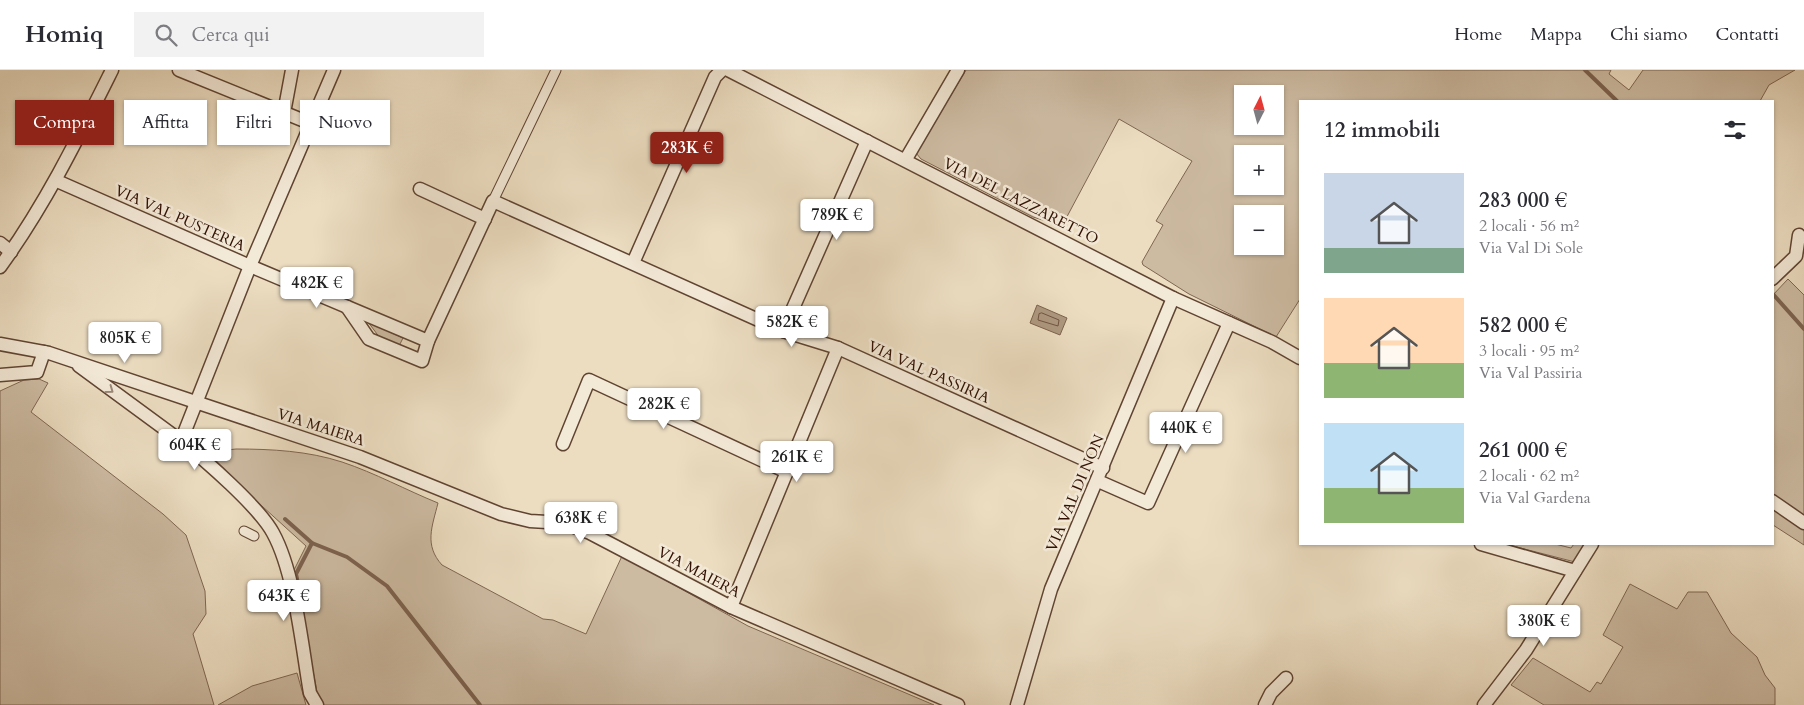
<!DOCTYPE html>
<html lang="it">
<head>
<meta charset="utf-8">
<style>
	:root { --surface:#fff; --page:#f2f2f3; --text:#2b2b33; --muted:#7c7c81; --line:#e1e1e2; --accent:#8f2418 }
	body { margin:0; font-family:Cardo,serif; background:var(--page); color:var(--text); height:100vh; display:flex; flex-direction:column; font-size:19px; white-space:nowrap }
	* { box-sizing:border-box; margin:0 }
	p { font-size:16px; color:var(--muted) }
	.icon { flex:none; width:28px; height:28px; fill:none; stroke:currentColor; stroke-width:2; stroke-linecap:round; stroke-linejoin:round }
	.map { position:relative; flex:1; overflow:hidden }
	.drawer { position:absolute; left:1299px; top:30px; width:475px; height:445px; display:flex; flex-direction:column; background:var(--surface); border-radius:0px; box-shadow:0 1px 4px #0004 }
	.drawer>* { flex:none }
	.guide { position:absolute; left:15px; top:30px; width:475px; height:45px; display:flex; gap:10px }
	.needle { width:32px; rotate:6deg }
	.tools { position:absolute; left:1234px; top:15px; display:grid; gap:10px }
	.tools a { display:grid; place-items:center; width:50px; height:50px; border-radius:0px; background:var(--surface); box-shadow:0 1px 4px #0004; font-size:25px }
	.price { position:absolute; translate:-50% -42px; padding:0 11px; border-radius:5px; background:#fff; color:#222; font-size:16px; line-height:32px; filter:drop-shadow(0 1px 2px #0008) }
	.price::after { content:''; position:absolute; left:50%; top:30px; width:15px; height:11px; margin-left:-8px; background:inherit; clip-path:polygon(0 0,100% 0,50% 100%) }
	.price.on { background:var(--accent); color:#fff }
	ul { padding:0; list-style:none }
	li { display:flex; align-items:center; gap:15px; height:125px; padding:0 25px }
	li span { display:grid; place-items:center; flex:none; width:140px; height:100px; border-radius:0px; color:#555 }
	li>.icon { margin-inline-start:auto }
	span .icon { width:60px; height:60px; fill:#fffc; stroke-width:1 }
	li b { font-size:21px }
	h2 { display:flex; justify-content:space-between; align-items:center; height:60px; padding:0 25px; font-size:21px }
	.chip { padding:0 18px; border-radius:0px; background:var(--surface); box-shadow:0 1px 4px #0004; font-size:18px; line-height:45px }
	.chip.on { background:var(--accent); color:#fff }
	header { display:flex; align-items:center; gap:30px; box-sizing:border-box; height:70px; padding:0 25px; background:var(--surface); border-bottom:1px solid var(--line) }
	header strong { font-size:24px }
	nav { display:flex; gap:28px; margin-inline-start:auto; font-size:18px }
	.search { width:350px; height:45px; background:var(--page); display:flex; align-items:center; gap:12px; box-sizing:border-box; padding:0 18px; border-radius:0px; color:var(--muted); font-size:19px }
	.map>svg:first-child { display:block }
	.green { fill:#ccbaa1; stroke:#7f6652; fill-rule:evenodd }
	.water { fill:#ad9880; stroke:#7c624e }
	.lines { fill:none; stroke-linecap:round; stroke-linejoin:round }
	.shore { stroke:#705442; stroke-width:1 }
	.stream { stroke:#7c624e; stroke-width:4 }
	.pedestrian-casing { stroke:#604432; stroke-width:11 }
	.minor-casing { stroke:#604432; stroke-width:15 }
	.pedestrian { stroke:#f3e9d7; stroke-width:9 }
	.minor { stroke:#f3e9d7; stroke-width:12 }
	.oneway { stroke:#9c8878 }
	.labels { text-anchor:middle; stroke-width:5; stroke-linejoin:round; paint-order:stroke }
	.street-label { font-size:15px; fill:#321103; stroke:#f3e9d7 }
</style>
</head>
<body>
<header>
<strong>Homiq</strong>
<div class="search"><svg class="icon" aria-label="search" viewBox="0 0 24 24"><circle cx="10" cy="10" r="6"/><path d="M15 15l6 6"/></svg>Cerca qui</div>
<nav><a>Home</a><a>Mappa</a><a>Chi siamo</a><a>Contatti</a></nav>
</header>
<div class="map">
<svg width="1804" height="635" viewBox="0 0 1804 635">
	<rect width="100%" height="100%" fill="#ecddc1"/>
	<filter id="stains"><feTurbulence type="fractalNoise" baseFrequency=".004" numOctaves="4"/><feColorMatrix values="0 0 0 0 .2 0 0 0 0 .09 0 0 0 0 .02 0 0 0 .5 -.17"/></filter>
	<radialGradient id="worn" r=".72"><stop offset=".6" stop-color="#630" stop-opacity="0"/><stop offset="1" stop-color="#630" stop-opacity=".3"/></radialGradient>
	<g class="green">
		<path d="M966,0h645l-2,4 20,16 14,-20h152l-26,15 -9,16h-460v198l-24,38 -87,-43 -46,-29 -1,-3 21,-37 -7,-4 36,-60 -73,-42 -57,107 -29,-9 -112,-58 -5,-6zM1242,24h33v32h-33zM1242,84h33v32h-33zM1242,144h33v32h-33z"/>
		<path d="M1788,209l16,16v250l-31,-20 -1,-229z"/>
		<path d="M368,252l35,16 -4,8 -19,-8z"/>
		<path d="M39,309l9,4 -17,29 132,102 23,21 19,56 1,23 -13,20 21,71h-214v-314l24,-11z"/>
		<path d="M236,379c36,0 72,2 106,13 33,11 64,28 96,41 -6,24 -14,42 4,62l101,54 10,1 33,14 36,-78 126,70 186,79h-613l-4,-13 -23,-122 12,-24 -65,-59 -33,-35z"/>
		<path d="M1505,474h50l16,4 3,-4h13l-12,18z"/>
		<path d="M1630,514l47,25 11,-17h19l24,41 26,24 8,18 10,13v17h-231l-33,-20 22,-27 57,34 7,-10 4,2 22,-37 -20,-12z"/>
		<path d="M297,603l9,32h-88l34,-19z"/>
	</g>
	<path class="water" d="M1037,235l30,13 -7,17 -30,-12z"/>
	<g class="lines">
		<path class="shore" d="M1042,243l17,7 -1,6 -20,-6 1,-6z"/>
		<g class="stream">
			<path d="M1585,0l32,31"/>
			<path d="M1772,223l32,36"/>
			<path d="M285,449l27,24 35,14 40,29 93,119"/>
			<path d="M301,529l-5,-25 16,-31"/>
		</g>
		<g class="pedestrian-casing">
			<g id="pedestrian">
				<path d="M493,131l63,-131"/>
				<path d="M244,461l10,5"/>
			</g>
		</g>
		<g class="minor-casing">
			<g id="minor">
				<path d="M179,0l133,54"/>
				<path d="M728,0l445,228 99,44 28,16"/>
				<path d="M284,43l8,-43"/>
				<path d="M906,89l52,-89"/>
				<path d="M57,111l193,85 178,75 65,-140 290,130 55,17 265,120"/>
				<path d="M420,119l65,30"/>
				<path d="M0,173l11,9"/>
				<path d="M633,193l82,-186 7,-7"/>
				<path d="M0,197c45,-62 78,-129 112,-197"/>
				<path d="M1772,209l24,-23 3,-21"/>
				<path d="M347,237l22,32 53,22 6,-20"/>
				<path d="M783,261l84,-190"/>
				<path d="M0,274l49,9 311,104 141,57 29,7 34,2 26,10 141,74 227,98"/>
				<path d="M79,296l102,75"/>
				<path d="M0,305l37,-3 7,-20"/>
				<path d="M563,374l26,-64 198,92"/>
				<path d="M1098,411l50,22 81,-180"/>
				<path d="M1772,431l32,22"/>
				<path d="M1481,474l94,27"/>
				<path d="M731,537l107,-259"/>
				<path d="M317,635l-7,-12c-8,-46 -15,-120 -37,-160 -14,-26 -68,-73 -92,-92l69,-175 84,-196"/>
				<path d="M1017,635l34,-116 122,-291"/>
				<path d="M1265,635l6,-12 15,-15"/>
				<path d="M1484,635l42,-55 66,-106"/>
			</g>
		</g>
		<use href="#pedestrian" class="pedestrian"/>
		<use href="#minor" class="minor"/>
	</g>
	<defs><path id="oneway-chevron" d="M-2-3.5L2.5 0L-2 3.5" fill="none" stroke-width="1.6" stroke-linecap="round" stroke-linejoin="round" transform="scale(1.25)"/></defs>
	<use class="oneway" href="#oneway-chevron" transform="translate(110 320) rotate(36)"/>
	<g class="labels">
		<g class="street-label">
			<text transform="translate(1021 131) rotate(27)" y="5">VIA DEL LAZZARETTO</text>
			<text transform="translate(180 148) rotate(24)" y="5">VIA VAL PUSTERIA</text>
			<text transform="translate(929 302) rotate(24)" y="5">VIA VAL PASSIRIA</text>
			<text transform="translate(321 357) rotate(18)" y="5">VIA MAIERA</text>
			<text transform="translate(1075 423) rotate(-67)" y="5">VIA VAL DI NON</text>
			<text transform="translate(699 502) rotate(28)" y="5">VIA MAIERA</text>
		</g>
	</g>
	<rect width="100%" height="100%" filter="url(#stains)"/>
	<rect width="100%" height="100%" fill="url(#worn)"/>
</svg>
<div class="tools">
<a><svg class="needle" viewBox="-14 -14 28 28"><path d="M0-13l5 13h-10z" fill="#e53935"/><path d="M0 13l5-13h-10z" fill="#7c7c81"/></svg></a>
<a>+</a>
<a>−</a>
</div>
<b class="price on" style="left:687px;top:104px">283K €</b>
<b class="price" style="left:837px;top:171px">789K €</b>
<b class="price" style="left:317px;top:239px">482K €</b>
<b class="price" style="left:792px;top:278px">582K €</b>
<b class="price" style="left:125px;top:294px">805K €</b>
<b class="price" style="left:664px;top:360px">282K €</b>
<b class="price" style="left:1186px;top:384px">440K €</b>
<b class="price" style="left:195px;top:401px">604K €</b>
<b class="price" style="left:797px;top:413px">261K €</b>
<b class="price" style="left:581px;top:474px">638K €</b>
<b class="price" style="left:284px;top:552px">643K €</b>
<b class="price" style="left:1544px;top:577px">380K €</b>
<div class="guide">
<a class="chip on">Compra</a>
<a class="chip">Affitta</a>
<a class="chip">Filtri</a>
<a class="chip">Nuovo</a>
</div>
<section class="drawer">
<h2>12 immobili<svg class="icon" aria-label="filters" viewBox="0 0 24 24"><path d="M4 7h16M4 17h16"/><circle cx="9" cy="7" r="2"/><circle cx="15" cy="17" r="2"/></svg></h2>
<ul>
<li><span style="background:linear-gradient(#c9d6e8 75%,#7fa58c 0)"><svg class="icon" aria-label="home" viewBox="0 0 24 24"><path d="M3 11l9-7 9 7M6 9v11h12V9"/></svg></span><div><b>283 000 €</b><p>2 locali · 56 m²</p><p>Via Val Di Sole</p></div></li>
<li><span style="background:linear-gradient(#ffd9b3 65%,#8fb573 0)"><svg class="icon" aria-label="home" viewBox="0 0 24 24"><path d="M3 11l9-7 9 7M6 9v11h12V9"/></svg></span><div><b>582 000 €</b><p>3 locali · 95 m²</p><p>Via Val Passiria</p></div></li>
<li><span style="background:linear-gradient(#bfe0f5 65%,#8fb573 0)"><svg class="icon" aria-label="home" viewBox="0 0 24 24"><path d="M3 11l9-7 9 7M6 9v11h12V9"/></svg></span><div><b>261 000 €</b><p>2 locali · 62 m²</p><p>Via Val Gardena</p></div></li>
</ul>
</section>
</div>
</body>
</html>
